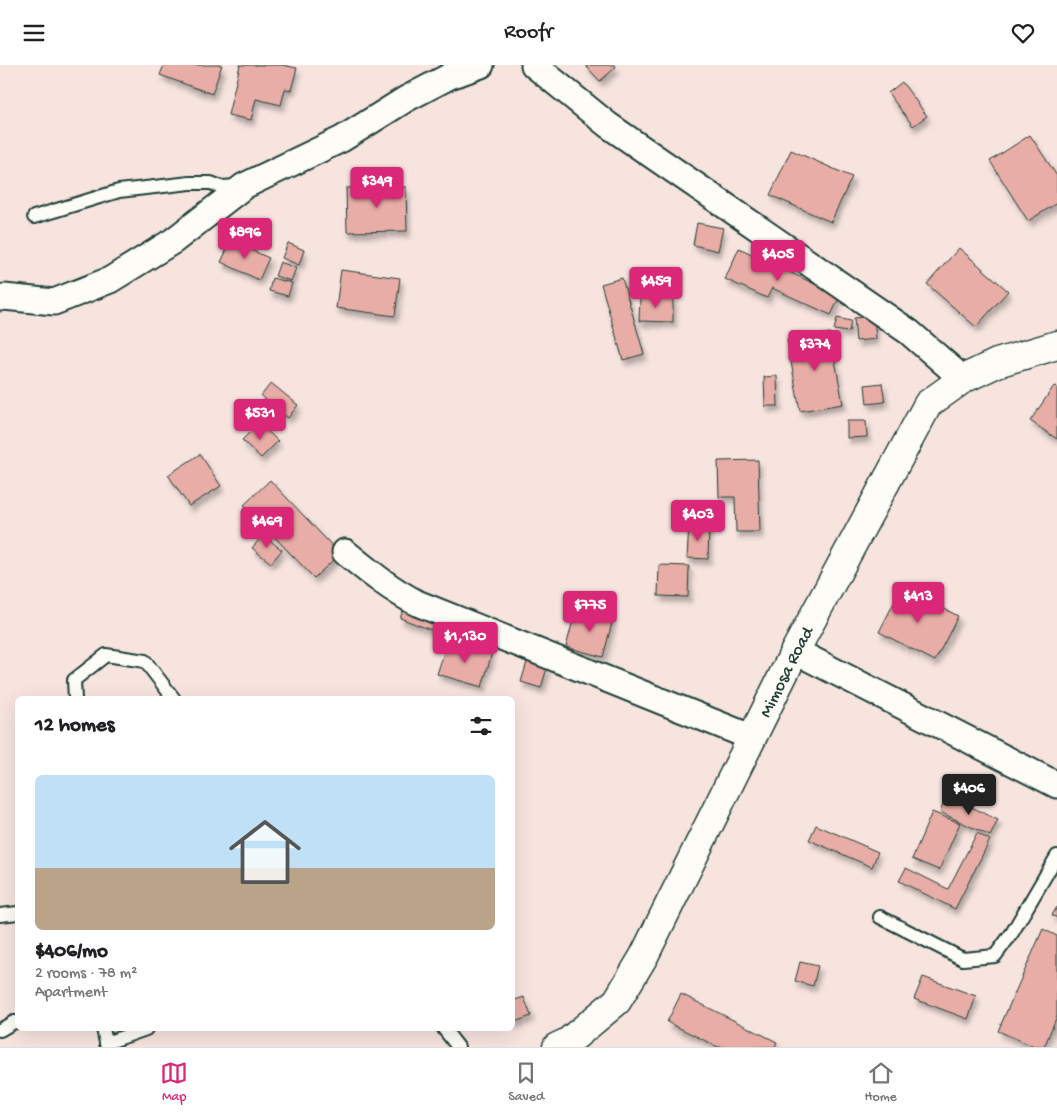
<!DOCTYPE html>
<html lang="en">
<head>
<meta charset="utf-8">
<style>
	:root { --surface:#fff; --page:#f6f6f6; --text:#202124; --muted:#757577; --line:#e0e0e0; --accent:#db2777 }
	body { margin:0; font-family:"Gochi Hand",sans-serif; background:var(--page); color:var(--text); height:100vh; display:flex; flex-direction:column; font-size:19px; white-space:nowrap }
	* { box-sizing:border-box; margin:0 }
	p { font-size:16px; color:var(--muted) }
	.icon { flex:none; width:28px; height:28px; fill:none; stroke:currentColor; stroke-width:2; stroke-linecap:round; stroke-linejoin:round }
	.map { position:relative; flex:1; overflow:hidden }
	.panel { position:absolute; left:15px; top:631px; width:500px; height:335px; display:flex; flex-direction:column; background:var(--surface); border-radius:8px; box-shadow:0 5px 20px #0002 }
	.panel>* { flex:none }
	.price { position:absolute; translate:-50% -42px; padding:0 11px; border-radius:5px; background:var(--accent); color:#fff; font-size:16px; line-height:32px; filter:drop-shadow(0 1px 2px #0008) }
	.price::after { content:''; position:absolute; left:50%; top:30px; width:15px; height:11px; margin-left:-8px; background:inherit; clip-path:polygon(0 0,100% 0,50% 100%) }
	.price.selected { background:#222; color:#fff }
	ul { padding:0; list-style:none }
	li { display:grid; align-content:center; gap:10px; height:265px; padding:0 20px }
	li span { display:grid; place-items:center; height:155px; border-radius:8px; color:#555 }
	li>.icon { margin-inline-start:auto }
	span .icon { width:90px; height:90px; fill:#fffc; stroke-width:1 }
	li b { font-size:21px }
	h2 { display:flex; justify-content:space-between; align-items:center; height:60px; padding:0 20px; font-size:21px }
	header { display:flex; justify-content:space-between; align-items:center; height:65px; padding:0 20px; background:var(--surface); font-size:22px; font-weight:600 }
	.tabs { display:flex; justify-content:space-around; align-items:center; height:70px; border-top:1px solid var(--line); background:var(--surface); font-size:14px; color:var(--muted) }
	.tabs a { display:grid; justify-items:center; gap:2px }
	.tabs .selected { color:var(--accent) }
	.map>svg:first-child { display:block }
	.building { fill:#e8ada6; stroke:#1f3d34; filter:url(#shadow) }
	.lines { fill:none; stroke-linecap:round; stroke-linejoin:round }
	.service-casing { stroke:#1f3d34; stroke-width:16 }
	.minor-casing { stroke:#1f3d34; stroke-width:29 }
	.tertiary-casing { stroke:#1f3d34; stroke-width:31 }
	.service { stroke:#fdfcf7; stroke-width:12 }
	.minor { stroke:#fdfcf7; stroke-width:25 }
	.tertiary { stroke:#fdfcf7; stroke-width:28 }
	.labels { text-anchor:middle; stroke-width:4; stroke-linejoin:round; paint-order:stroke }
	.street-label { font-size:18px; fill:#1f3d34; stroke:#fdfcf7 }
</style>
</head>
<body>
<header><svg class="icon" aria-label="menu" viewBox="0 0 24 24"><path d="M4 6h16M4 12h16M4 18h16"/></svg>Roofr<svg class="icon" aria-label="heart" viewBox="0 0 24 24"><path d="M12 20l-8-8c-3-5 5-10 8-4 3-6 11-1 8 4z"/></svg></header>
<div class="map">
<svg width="1057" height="982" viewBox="0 0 1057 982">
	<defs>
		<filter id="shadow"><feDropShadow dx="3" dy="5.5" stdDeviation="2.5" flood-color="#0004"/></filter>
	</defs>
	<rect width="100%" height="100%" fill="#f7e4df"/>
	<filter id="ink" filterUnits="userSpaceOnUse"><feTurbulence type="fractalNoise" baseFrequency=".02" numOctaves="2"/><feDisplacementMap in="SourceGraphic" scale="10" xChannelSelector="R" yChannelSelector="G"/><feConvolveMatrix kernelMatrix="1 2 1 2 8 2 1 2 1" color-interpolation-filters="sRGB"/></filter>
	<g filter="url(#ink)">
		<g class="building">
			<path d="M164,0h58l-10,29 -52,-19z"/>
			<path d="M240,0h42l15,3 -6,22 -6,-1 -4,16 -25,-6 -5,21 -23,-5z"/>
			<path d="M585,0h30l1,2 -16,14z"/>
			<path d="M902,17l25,34 -14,10 -25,-33z"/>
			<path d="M1030,70l27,41v27l-29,18 -38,-60z"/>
			<path d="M791,85l61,27 -21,45 -61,-27z"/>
			<path d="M406,122l1,44 -60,1 -1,-44z"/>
			<path d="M697,158l26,5 -5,23 -25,-6z"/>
			<path d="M231,176l38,17 -10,22 -38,-18z"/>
			<path d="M288,178l16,7 -5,15 -17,-7z"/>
			<path d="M739,183l101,48 -9,19 -59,-27 -5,10 -42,-19z"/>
			<path d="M959,183l49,43 -32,36 -49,-43z"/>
			<path d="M280,197l16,6 -5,13 -16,-5z"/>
			<path d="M341,205l59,8 -5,38 -59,-8z"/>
			<path d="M272,213l20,5 -4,13 -19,-5z"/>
			<path d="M622,213l22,76 -21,6 -22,-76z"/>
			<path d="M640,231l33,1v25l-34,-1z"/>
			<path d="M874,251l2,23 -20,2 -2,-23z"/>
			<path d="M837,253l14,3 -2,11 -15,-2z"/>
			<path d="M830,268l13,71 -43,7 -13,-71z"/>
			<path d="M777,311l1,30h-13l-1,-29z"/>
			<path d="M271,318l27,22 -10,13 -27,-22z"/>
			<path d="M882,318l3,19 -18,2 -2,-19z"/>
			<path d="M1054,321l3,1v52l-27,-18z"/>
			<path d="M847,356h19l1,16 -20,1z"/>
			<path d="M259,358l19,18 -17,17 -19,-18z"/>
			<path d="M200,389l21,32 -32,20 -21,-31z"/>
			<path d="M758,395l2,72h-24l-1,-35h-16l-1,-36z"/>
			<path d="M270,415l70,74 -26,24 -70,-73z"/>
			<path d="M689,460l20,1 -1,33 -21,-1z"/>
			<path d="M263,470l19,15 -11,13 -19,-15z"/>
			<path d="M659,500l30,1 -1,31 -30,-1z"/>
			<path d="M902,522l56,29 -23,45 -56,-29z"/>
			<path d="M405,540l49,19 -5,13 -49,-19z"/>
			<path d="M576,544l37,10 -10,38 -37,-10z"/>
			<path d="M448,575l44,13 -10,34 -45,-13z"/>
			<path d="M527,597l20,6 -6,20 -20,-6z"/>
			<path d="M947,730l51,25 -8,16 -50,-24z"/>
			<path d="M932,747l28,11 -21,47 -27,-11z"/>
			<path d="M816,760l62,27 -6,15 -63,-27z"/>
			<path d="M977,768l13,7 -35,69 -56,-28 7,-13 42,21z"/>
			<path d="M1057,842v11l-5,-3z"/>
			<path d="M1043,864l14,7v80l-13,31h-9l-37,-16z"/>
			<path d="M800,897l18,4 -5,20 -18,-5z"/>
			<path d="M923,912l53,19 -8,23 -54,-20z"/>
			<path d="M681,929l96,48 -2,5h-57l-51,-25z"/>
			<path d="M524,932l7,19 -19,7v-22z"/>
		</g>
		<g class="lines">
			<g class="service-casing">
				<g id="service">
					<path d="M34,152l85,-26 71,-8h21l10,4 18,-1"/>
					<path d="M75,634l-1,-19 32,-25 39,6 29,38"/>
					<path d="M0,850l18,-2"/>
					<path d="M880,852l83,42 32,-3 17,-23 45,-77"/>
					<path d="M103,964l4,18"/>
					<path d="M444,964l14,18"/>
					<path d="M0,965l14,-8h4"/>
					<path d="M106,978l40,-14"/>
				</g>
			</g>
			<g class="minor-casing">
				<g id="minor">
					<path d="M534,0l74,60 301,207 54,47"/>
					<path d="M0,233l4,-1 50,5 56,-22 63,-39 71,-55 98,-47 64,-40 44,-23 31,-11"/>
					<path d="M345,487c23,19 45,37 72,51l336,135"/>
					<path d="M795,586l262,134"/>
				</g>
			</g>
			<g class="tertiary-casing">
				<g id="tertiary">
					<path id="s1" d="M557,982l11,-5 49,-41 27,-45 151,-305 133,-247 35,-25 34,-16 60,-18"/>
				</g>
			</g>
			<use href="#service" class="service"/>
			<use href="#minor" class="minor"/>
			<use href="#tertiary" class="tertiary"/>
		</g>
	</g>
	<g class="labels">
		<g class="street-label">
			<text dy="6" stroke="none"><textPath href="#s1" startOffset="446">Mimosa Road</textPath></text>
		</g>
	</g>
</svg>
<b class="price" style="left:377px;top:144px">$349</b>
<b class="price" style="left:245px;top:195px">$896</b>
<b class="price" style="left:778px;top:217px">$405</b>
<b class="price" style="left:656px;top:244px">$459</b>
<b class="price" style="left:815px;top:307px">$374</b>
<b class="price" style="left:260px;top:376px">$531</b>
<b class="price" style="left:698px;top:477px">$403</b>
<b class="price" style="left:267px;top:484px">$469</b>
<b class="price" style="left:918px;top:559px">$413</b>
<b class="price" style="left:590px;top:568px">$775</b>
<b class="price" style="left:465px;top:599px">$1,130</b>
<b class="price selected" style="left:969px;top:751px">$406</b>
<section class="panel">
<h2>12 homes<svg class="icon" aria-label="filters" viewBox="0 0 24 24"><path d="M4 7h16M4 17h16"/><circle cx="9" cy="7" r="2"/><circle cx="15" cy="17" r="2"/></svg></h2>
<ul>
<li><span style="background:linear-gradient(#bfe0f5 60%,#b9a48a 0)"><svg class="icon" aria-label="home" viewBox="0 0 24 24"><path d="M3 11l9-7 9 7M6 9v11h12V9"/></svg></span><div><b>$406/mo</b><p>2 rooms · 78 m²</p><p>Apartment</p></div></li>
</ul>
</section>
</div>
<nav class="tabs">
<a class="selected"><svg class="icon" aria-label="map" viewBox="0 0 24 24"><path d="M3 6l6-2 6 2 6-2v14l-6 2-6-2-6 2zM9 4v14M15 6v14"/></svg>Map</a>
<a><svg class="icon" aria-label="saved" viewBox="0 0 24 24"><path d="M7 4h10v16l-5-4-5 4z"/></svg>Saved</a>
<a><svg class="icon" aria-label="home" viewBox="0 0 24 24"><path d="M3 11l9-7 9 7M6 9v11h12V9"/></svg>Home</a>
</nav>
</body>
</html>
